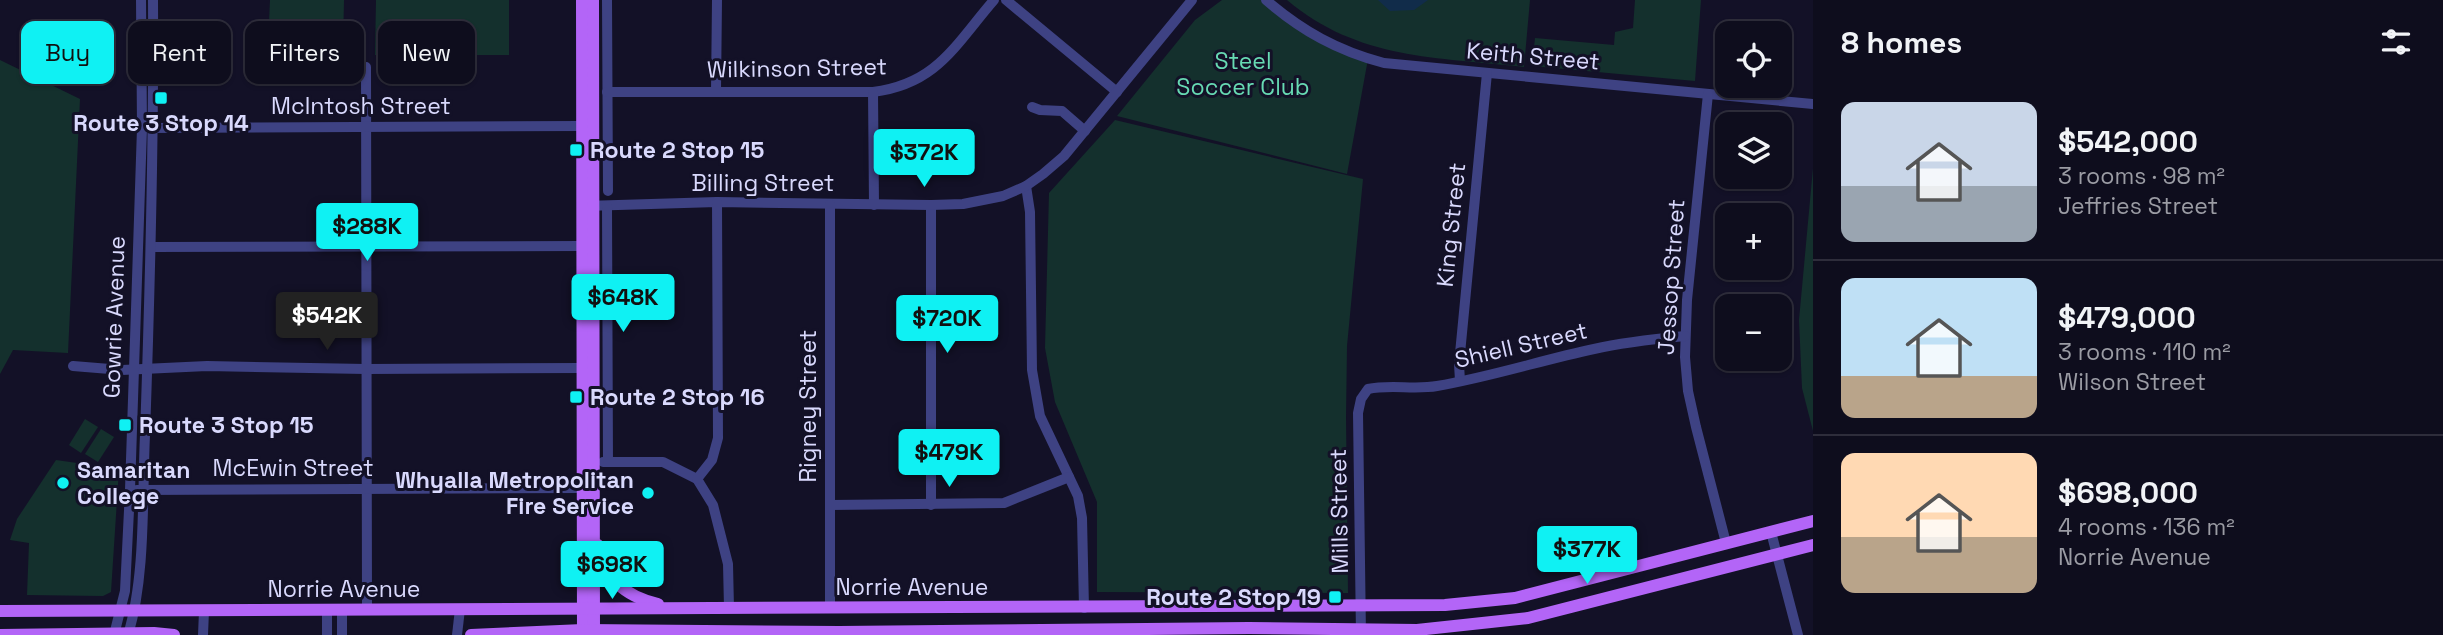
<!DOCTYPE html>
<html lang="en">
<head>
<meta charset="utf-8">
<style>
	:root { --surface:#0e0d1d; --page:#171626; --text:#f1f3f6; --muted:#9b9ca4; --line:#2e2d3b; --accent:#0ff1f3 }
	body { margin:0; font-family:"Space Grotesk",sans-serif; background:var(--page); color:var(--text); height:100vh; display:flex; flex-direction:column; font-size:26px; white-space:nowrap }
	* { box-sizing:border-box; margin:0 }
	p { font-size:23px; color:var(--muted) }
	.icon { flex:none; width:38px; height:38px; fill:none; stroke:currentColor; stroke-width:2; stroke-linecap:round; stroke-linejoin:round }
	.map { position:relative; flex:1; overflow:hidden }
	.drawer { display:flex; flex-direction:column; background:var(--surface); width:630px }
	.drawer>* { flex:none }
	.guide { position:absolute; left:21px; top:21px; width:665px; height:63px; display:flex; gap:14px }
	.controls { position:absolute; left:1715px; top:21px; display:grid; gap:14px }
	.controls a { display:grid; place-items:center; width:77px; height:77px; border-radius:14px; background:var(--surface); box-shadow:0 2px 5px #0004,0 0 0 2px var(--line); font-size:35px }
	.price { position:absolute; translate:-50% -60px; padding:0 16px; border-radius:7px; background:var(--accent); color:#111; font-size:23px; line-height:46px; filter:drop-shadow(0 2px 4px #0008) }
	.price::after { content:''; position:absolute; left:50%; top:42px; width:21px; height:16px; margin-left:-10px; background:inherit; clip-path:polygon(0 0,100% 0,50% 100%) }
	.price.active { background:#222; color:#fff }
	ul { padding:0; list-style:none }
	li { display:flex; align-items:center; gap:21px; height:175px; padding:0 28px }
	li+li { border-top:2px solid var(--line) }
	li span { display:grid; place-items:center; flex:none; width:196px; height:140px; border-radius:14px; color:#555 }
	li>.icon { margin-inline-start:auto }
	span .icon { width:84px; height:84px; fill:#fffc; stroke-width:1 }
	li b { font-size:30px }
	h2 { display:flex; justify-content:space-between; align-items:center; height:84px; padding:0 28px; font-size:30px }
	.chip { padding:0 24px; border-radius:14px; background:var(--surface); box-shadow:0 2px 5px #0004,0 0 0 2px var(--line); font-size:24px; line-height:63px }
	.chip.active { background:var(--accent); color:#111 }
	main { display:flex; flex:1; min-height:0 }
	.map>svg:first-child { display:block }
	.green { fill:#14302d }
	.water { fill:#112c4a }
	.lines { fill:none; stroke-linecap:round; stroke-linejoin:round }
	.minor { stroke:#3e4283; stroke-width:10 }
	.major { stroke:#b365f7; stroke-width:12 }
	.poi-dot { fill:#0ff1f3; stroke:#131127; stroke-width:2.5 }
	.labels { text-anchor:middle; stroke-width:6; stroke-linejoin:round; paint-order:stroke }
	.street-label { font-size:23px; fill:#d9d9fd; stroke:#131127 }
	.park-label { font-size:23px; fill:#67dab3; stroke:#131127 }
	.poi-label { font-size:23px; font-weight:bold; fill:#d9d9fd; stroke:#131127; text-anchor:start }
</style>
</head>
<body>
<main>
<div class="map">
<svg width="1813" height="635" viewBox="0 0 1813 635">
	<rect width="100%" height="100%" fill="#131127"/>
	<g class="green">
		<path d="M270,0h74l-1,46 -75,-2z"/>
		<path d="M376,0h133v55h-134z"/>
		<path d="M1222,0h44l38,34 64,25 -21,115 -230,-58 78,-96z"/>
		<path d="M1287,0h243l-6,67c-87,-10 -166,-7 -237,-67z"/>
		<path d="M1635,0h66l-6,81 -163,-15 3,-28 79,7 1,-13 18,-4z"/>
		<path d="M0,60l80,39 -12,254 -55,-3 -13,24z"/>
		<path d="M1115,120l248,59 -16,167 -1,71 2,176 -251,-1v-90l-42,-100 -10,-54 4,-155z"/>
		<path d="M1813,168v263l-11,-43 -3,-68z"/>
		<path d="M85,419l13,8 -17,26 -12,-8z"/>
		<path d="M101,429l13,8 -16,25 -13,-8z"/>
		<path d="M56,460l63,9 -8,123 -8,4 -76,-1 2,-52 -19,-3 7,-21z"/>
	</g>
	<path class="water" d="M1378,0h50l-14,10 -24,1z"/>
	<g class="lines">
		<g class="minor">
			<path d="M607,0l1,191"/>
			<path d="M1006,0l111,92"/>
			<path d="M1266,0c36,31 72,51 118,63l429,41"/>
			<path d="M366,67l1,542"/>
			<path d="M716,91l1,-91"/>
			<path d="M607,92h266c64,-8 82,-47 121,-92"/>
			<path d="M873,92l1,113"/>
			<path d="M1708,94l-21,206 -2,57 3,34 8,36 30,116"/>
			<path d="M1032,107l8,3 22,1 23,20"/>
			<path d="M147,128l434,-2"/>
			<path d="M1026,186l4,26 2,158 8,46 38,80 4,22 2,90"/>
			<path d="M931,205v300"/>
			<path d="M585,206l132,-4 214,3 32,-1 40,-8 23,-10 17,-12 21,-18 128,-156"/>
			<path d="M607,206l1,256"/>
			<path d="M151,247l431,-1"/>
			<path d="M73,366l49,4 85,-4 159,3 216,-1"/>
			<path d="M1460,381l-1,-17 28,-291"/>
			<path d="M603,462h60l34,17 16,26 15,59 1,44"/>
			<path d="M697,479l15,-19 6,-22 -1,-236"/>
			<path d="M137,490l445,-2"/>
			<path d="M830,505l174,-2 65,-26"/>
			<path d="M1771,532l27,103"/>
			<path d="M830,608v-404"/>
			<path d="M327,610v25"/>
			<path d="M114,635l11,-44 5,-101 12,-362 -1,-128"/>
			<path d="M128,635c18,-60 14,-137 17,-200 5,-145 9,-290 8,-435"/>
			<path d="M203,635l1,-24"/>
			<path d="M342,635v-26"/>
			<path d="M457,635l3,-26"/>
			<path d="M1361,635l-3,-222 3,-14 7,-10c22,-5 46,1 69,-3 53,-9 105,-26 157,-37 30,-7 60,-10 91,-13"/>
		</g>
		<g class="major">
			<path d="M582,0l1,635"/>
			<path d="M593,0l1,635"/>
			<path d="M598,545c8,34 26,51 60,59"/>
			<path d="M0,611l1445,-6 70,-7 298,-77"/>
			<path d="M0,635l154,-2 20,2"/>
			<path d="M471,635l112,-5 256,2 410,-4 168,2 111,-12 285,-73"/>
		</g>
	</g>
	<g class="poi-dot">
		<rect x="154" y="91" width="14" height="14" rx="3.5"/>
		<rect x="569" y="143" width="14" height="14" rx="3.5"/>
		<rect x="569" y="390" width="14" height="14" rx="3.5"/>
		<rect x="118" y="418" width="14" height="14" rx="3.5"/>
		<circle cx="63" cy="483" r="7"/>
		<circle cx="648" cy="493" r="7"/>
		<rect x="1328" y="590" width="14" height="14" rx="3.5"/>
	</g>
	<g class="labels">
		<g class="street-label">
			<text transform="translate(1533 56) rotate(5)" y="8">Keith Street</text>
			<text transform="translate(797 68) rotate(-1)" y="8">Wilkinson Street</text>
			<text x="361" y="114">McIntosh Street</text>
			<text x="763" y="191">Billing Street</text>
			<text transform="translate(1451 225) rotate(-84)" y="8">King Street</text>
			<text transform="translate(1671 277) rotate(-86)" y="8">Jessop Street</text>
			<text transform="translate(114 317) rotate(-88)" y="8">Gowrie Avenue</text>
			<text transform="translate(1521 345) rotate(-13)" y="8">Shiell Street</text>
			<text transform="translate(808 406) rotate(-90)" y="8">Rigney Street</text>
			<text x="293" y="476">McEwin Street</text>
			<text transform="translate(1339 511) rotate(-91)" y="8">Mills Street</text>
			<text x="912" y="595">Norrie Avenue</text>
			<text x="344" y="597">Norrie Avenue</text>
		</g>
		<g class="park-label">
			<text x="1243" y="69">Steel<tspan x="1243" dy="26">Soccer Club</tspan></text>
		</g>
		<g class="poi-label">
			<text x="161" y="131" text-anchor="middle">Route 3 Stop 14</text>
			<text x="590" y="158">Route 2 Stop 15</text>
			<text x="590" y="405">Route 2 Stop 16</text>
			<text x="139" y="433">Route 3 Stop 15</text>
			<text x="77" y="478">Samaritan<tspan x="77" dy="26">College</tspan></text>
			<text x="634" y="488" text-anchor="end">Whyalla Metropolitan<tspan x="634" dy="26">Fire Service</tspan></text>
			<text x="1321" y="605" text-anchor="end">Route 2 Stop 19</text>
		</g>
	</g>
</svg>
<div class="controls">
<a><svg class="icon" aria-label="locate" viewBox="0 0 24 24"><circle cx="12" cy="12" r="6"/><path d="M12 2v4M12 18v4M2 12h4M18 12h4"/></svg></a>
<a><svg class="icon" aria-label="layers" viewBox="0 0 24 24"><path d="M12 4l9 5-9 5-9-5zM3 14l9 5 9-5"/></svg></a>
<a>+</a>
<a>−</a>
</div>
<b class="price" style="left:924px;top:189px">$372K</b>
<b class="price" style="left:367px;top:263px">$288K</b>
<b class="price" style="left:623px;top:334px">$648K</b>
<b class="price active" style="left:327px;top:352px">$542K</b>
<b class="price" style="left:947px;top:355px">$720K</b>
<b class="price" style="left:949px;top:489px">$479K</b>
<b class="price" style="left:1587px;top:586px">$377K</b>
<b class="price" style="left:612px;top:601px">$698K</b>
<div class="guide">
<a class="chip active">Buy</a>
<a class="chip">Rent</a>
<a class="chip">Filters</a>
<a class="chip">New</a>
</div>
</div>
<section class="drawer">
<h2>8 homes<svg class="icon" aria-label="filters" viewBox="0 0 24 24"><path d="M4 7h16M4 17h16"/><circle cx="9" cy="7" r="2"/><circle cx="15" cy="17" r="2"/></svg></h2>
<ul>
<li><span style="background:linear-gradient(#c9d6e8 60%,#9aa5b1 0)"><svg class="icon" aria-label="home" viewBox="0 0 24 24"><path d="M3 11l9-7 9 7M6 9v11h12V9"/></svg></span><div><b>$542,000</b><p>3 rooms · 98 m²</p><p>Jeffries Street</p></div></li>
<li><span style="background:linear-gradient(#bfe0f5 70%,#b9a48a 0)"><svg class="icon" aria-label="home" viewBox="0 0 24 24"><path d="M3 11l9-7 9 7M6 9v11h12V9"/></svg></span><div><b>$479,000</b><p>3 rooms · 110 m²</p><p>Wilson Street</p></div></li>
<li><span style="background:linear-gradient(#ffd9b3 60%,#b9a48a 0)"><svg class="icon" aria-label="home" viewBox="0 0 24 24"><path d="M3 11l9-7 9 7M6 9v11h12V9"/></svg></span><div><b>$698,000</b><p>4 rooms · 136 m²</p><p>Norrie Avenue</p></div></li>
</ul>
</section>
</main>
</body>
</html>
